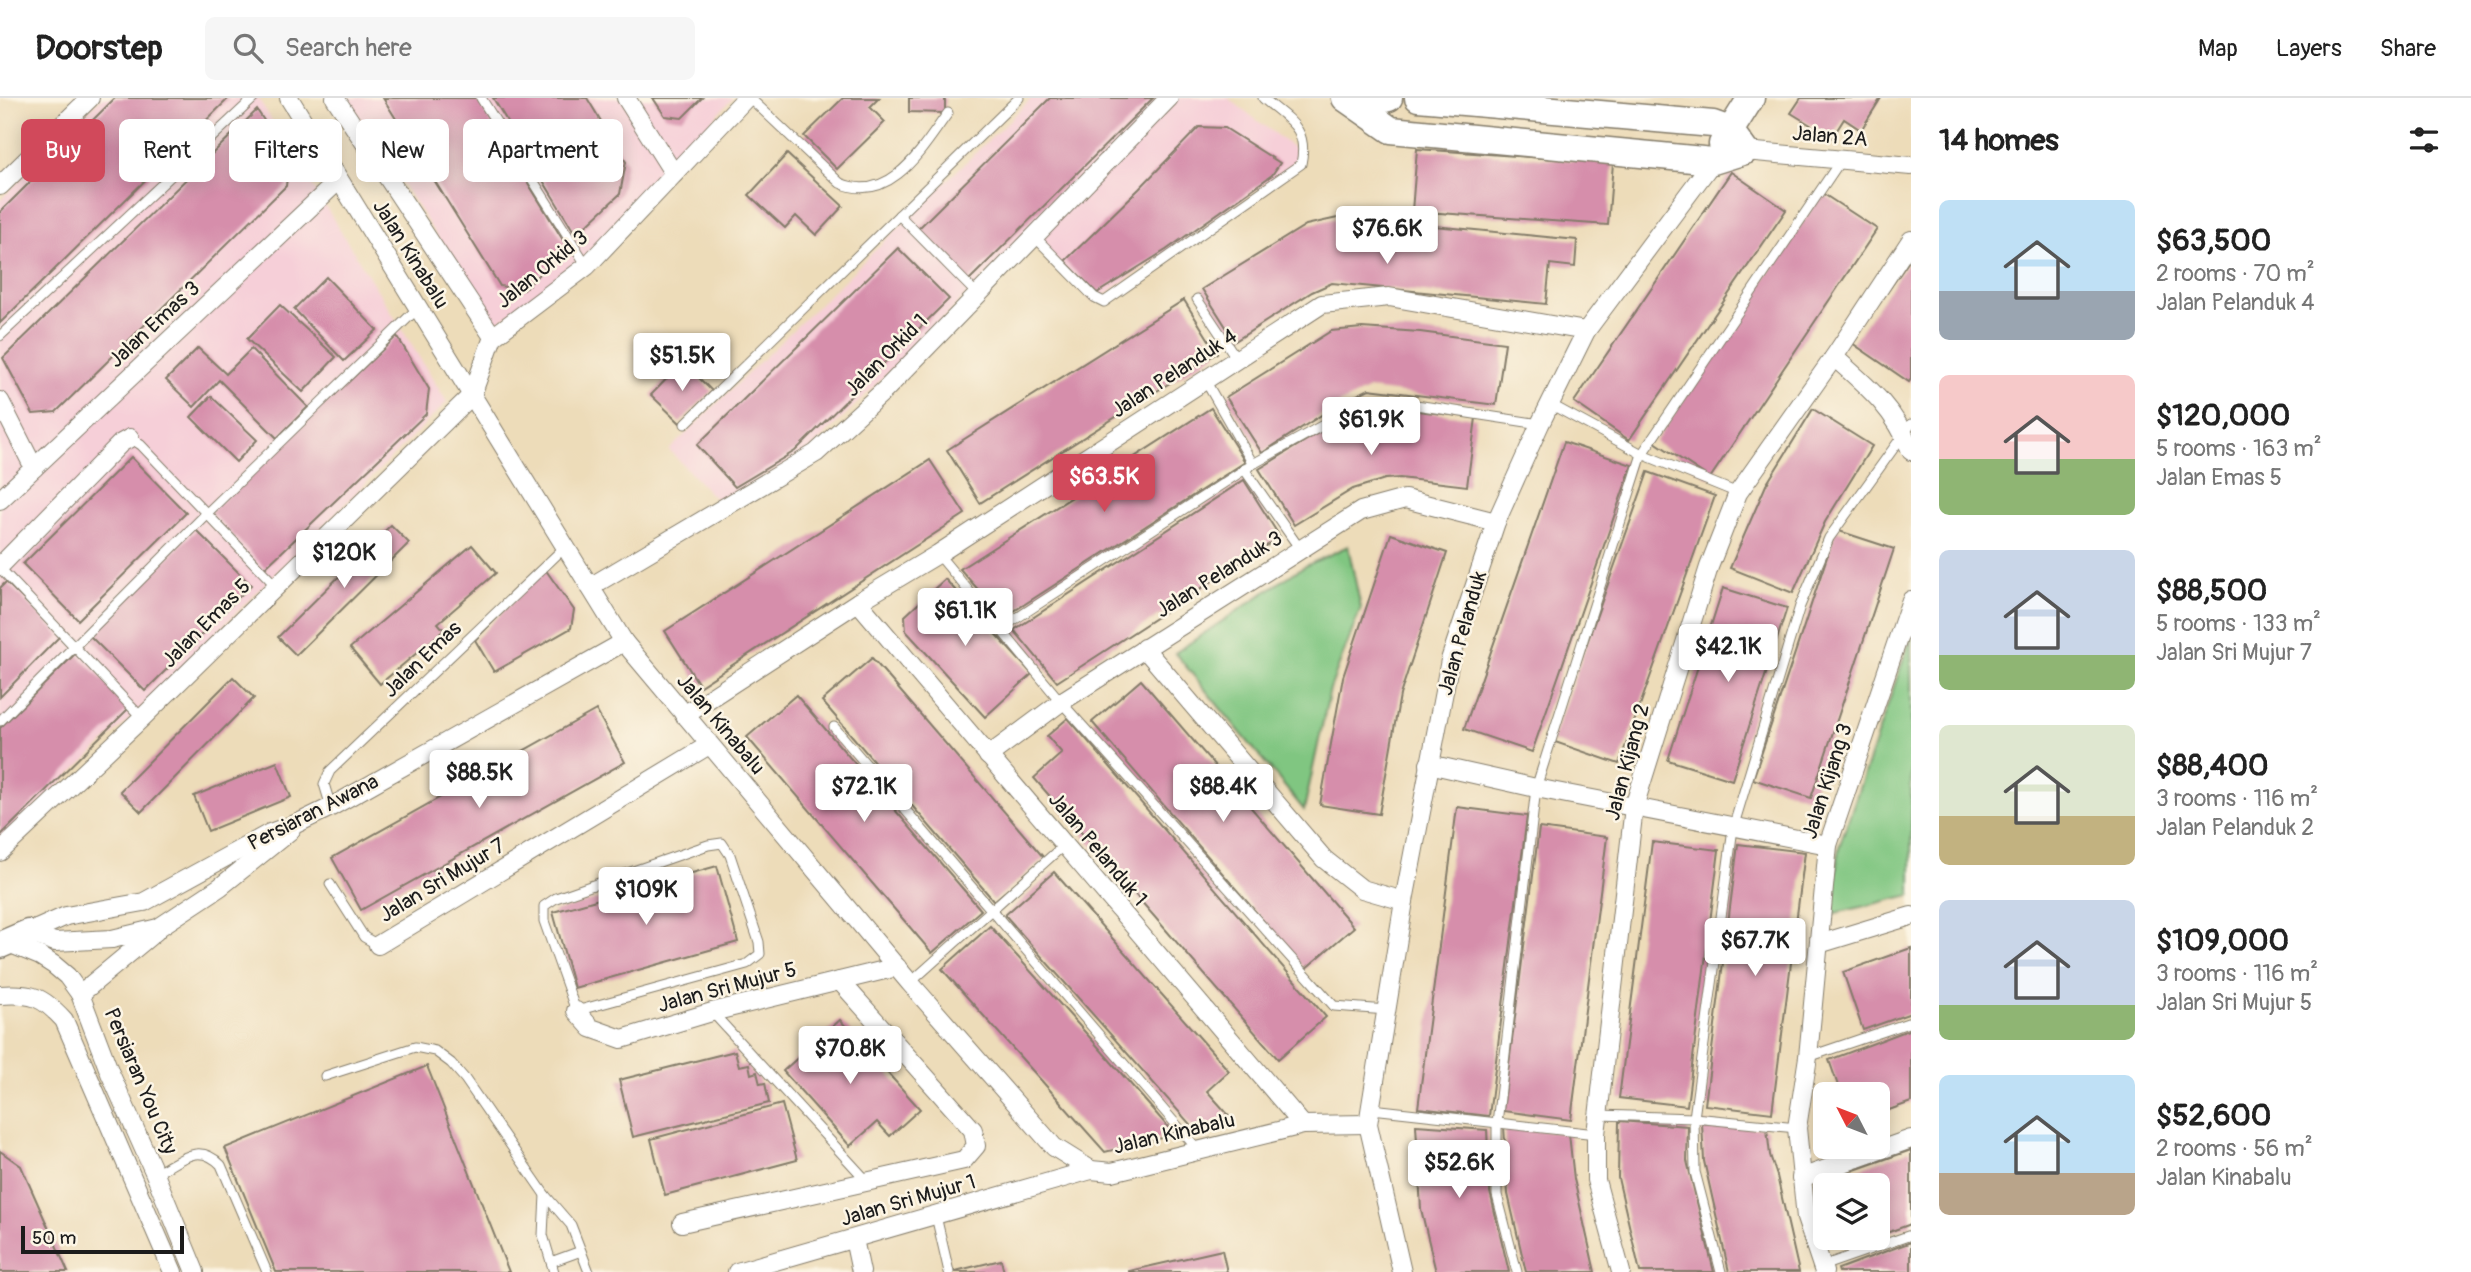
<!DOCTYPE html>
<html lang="en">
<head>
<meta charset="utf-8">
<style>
	:root { --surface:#fff; --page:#f6f6f6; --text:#222; --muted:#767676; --line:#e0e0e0; --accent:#d1495b }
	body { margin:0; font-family:Pangolin,sans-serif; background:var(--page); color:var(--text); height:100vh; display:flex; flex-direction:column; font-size:26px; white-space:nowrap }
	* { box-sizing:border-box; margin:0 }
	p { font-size:23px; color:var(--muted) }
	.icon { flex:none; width:38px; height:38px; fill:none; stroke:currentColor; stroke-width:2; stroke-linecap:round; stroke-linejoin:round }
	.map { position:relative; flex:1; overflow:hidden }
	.sheet { display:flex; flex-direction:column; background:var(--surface); width:560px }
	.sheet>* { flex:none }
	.banner { position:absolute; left:21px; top:21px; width:665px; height:63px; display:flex; gap:14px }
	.needle { width:46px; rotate:312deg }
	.tools { position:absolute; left:1813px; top:984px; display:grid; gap:14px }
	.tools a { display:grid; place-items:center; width:77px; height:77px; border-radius:10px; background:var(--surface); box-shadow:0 4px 18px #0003; font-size:35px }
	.scale { position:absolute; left:21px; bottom:18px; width:163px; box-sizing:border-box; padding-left:7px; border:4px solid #1c1c1c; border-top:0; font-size:19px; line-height:24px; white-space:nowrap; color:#1c1c1c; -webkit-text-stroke:5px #fcf5e5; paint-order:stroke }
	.price { position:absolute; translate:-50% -60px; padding:0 16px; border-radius:7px; background:#fff; color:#222; font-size:23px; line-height:46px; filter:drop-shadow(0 2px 4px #0008) }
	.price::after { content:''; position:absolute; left:50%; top:42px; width:21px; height:16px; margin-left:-10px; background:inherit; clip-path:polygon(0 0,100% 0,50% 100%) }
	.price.active { background:var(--accent); color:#fff }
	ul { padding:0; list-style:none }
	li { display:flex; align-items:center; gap:21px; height:175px; padding:0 28px }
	li span { display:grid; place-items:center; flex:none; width:196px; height:140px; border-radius:10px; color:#555 }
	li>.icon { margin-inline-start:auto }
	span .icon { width:84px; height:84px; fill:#fffc; stroke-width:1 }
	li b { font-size:30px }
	h2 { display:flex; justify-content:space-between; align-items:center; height:84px; padding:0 28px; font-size:30px }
	.pill { padding:0 24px; border-radius:10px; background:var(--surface); box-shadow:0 4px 18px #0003; font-size:24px; line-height:63px }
	.pill.active { background:var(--accent); color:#fff }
	header { display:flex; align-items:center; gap:42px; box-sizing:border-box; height:98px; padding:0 35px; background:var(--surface); border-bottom:2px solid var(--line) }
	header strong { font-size:33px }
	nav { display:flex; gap:38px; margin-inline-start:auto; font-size:24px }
	.search { width:490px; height:63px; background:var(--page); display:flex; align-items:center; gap:18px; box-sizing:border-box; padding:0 24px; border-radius:10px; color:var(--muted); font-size:26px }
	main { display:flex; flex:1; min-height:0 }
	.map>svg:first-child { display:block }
	.built { fill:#f6cfd8 }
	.green { fill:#80c681; stroke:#4e714e; stroke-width:2 }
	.building { fill:#d68eab }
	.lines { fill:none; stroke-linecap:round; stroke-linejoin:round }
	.lane-casing { stroke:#847c6a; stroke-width:11 }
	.street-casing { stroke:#847c6a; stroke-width:20 }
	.secondary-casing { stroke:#847c6a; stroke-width:29 }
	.lane { stroke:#fff; stroke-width:9 }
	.street { stroke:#fff; stroke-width:18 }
	.secondary { stroke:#fff; stroke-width:26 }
	.labels { text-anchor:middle; stroke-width:5; stroke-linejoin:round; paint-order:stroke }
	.street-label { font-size:21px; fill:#1c1c1c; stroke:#fcf5e5 }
</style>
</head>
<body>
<header>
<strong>Doorstep</strong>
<div class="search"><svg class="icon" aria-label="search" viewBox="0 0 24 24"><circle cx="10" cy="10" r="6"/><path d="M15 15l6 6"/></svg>Search here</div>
<nav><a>Map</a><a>Layers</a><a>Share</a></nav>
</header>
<main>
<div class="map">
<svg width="1911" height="1174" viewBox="0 0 1911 1174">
	<rect width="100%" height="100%" fill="#fcf5e5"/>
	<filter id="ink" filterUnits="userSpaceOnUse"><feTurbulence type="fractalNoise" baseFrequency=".0143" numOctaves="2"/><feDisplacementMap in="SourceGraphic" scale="14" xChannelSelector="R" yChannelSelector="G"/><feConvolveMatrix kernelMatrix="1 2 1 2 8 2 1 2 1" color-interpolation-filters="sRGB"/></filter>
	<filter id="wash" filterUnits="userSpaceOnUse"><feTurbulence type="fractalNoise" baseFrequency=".00686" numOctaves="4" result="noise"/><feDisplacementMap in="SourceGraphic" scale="28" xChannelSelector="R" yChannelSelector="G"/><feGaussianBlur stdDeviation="1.57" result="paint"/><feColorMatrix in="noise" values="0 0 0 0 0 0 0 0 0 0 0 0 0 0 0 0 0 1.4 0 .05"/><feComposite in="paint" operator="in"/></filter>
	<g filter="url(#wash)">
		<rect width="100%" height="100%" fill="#eddcb9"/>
		<g class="built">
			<path d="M101,0h157l189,304 -316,316 -131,122v-640z"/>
			<path d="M347,0h386l-155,165 -84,62z"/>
			<path d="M1032,0h196l68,52v12l-202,140 -68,-66 -214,212 -93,55 -50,-53z"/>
		</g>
		<g class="green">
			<path d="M1348,448l13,62 -31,81 -26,121 -129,-157 126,-85z"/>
			<path d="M1911,539v258l-79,19 7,-67z"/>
		</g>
		<g id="blocks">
			<g class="building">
				<path d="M115,0h114l-229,225v-111z"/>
				<path d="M383,0h93l90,147 -42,45 -24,-4z"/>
				<path d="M493,0h94l20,33 19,31 -6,32 -44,41z"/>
				<path d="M653,0h49l-20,20 -17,-2z"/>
				<path d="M843,0h36l-9,9 15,15 -48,47 -33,-33z"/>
				<path d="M909,0h36v15l-36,-1z"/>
				<path d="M1050,0h103l-186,184 -50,-52z"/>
				<path d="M1801,0h80l-20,32 -17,-11 -12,19 -41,-25z"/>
				<path d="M257,12l32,48 -3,28 -230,226 -23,2 -30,-56z"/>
				<path d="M1199,29l26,1 55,35 -8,12 -106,75 -69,43 -32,-32 74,-72z"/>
				<path d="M1417,51l196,14 -5,62 -196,-14z"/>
				<path d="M787,56l56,52 -27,29 -20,-19 -11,12 -36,-33z"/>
				<path d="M1731,74l55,38 -157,230 -55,-38z"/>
				<path d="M1822,95l55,36 -167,249 -55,-36z"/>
				<path d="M1342,119l235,23 -2,27 -25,-3 -4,40 -214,-21 -20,9 -77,49 -33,-52 104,-64z"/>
				<path d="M898,150l51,51 -154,152 -60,36 -38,-42z"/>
				<path d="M1911,160v121l-2,3 -57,-39z"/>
				<path d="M326,179l51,53 -33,31 -50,-52z"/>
				<path d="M1184,202l33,53 -237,150 -33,-53z"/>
				<path d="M280,207l56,52 -33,35 -56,-53z"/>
				<path d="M1362,230l58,4 85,11 -9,62 -127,-16 -32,16 -75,48 -36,-56 105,-66z"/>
				<path d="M397,238l32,53 -3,25 -161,154 -54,-56z"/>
				<path d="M198,250l28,26 25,-25 57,58 -31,31 -58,-58 -25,27 -28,-27z"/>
				<path d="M683,264l29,29 -32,32 -29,-28z"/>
				<path d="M211,298l46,44 -21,22 -45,-45z"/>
				<path d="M1211,310l34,54 -220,142 -22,14 -43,-49z"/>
				<path d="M1377,311l32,1 67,8 -9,68 -67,-8 -15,1 -32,10 -59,36 -35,-56 86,-52z"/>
				<path d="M1813,311l59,37 -47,76 -32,71 -63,-25 36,-83z"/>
				<path d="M1564,344l68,23 -100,287 -68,-23z"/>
				<path d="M131,359l55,56 -108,107 -55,-56z"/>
				<path d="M930,362l35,54 -265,172 -35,-55z"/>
				<path d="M1648,374l67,24 -96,268 -67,-23z"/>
				<path d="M1244,382l36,57 -223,145 -43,-52z"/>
				<path d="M391,427l18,18 -113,112 -18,-18z"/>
				<path d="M196,432l55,55 -106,106 -55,-55z"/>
				<path d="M1836,432l58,19 -83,249 -58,-19z"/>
				<path d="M1391,436l56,19 -47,142 -21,119 -59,-9 23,-128z"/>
				<path d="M472,447l24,28 -58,50 6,7 -64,54 -30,-36z"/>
				<path d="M545,471l29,41 -3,18 -77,44 -19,-32z"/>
				<path d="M945,481l87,95 -47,43 -79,-86 -1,-15z"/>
				<path d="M6,484l54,54 -60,61v-109z"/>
				<path d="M1723,490l64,20 -55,172 -64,-20z"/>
				<path d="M76,555l54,54 -130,129v-108z"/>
				<path d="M872,560l172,200 -50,43 -172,-200z"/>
				<path d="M233,579l21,21 -113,114 -21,-21z"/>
				<path d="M1141,582l213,247 -49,42 -213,-247z"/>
				<path d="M796,597l185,215 -49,43 -185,-216z"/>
				<path d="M596,612l29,52 -264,148 -29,-52z"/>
				<path d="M1068,620l258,299 -48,42 -244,-281 28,-25 -15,-17z"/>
				<path d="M277,664l14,35 -83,34 -14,-35z"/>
				<path d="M1457,709l70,9 -38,300 -71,-8z"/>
				<path d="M1539,730l68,9 -36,283 -68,-9z"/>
				<path d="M1652,744l67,8 -32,256 -68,-8z"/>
				<path d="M1738,746l67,8 -33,261 -67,-8z"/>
				<path d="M717,768l21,76 -164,46 -21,-76z"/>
				<path d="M1054,774l175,199 -22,20 26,29 -38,10 -190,-215z"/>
				<path d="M990,828l103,115 82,94 -70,17 -147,-165 -16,-18z"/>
				<path d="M1911,850v65l-48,17 -20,-58z"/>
				<path d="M840,922l80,89 -30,27 -13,-14 -27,24 -67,-75z"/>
				<path d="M1911,931v73l-33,12v-20h-37l-12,-34z"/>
				<path d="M735,953l4,15 10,-2 2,10 6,-2 3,12 5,-1 4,20 -136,34 -14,-57z"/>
				<path d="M427,968l82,206h-233l-51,-124z"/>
				<path d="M782,1006l15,56 -132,35 -14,-56z"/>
				<path d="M1619,1023l69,5 -1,35 27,111h-74l-22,-94z"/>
				<path d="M1702,1025l65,6 3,26 7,21 22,96h-70l-25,-111z"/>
				<path d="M1416,1027l71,5 3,62 19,80h-73l-15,-63z"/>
				<path d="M1504,1028l65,8 5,45 21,93h-69l-18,-78z"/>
				<path d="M1911,1052v74l-33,12v-51h-50l-2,-5z"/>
				<path d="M0,1053l21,15 47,106h-68z"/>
				<path d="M1911,1144v30h-72l-1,-3z"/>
				<path d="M1222,1152l5,22h-98v-1z"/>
				<path d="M1001,1162l3,12h-49v-1z"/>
			</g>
		</g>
	</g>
	<g filter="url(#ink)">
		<use href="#blocks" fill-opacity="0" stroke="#847c6a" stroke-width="2"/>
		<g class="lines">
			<g class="lane-casing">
				<g id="lane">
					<path d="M481,0l106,168"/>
					<path d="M750,0l90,85c51,22 83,-36 108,-70"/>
					<path d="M899,117l78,79"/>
					<path d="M1034,138l60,61 10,5 197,-138c8,-37 -13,-44 -38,-66"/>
					<path d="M1197,201l40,60"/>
					<path d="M0,238l254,-238"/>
					<path d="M1205,282l48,84"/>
					<path d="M1550,306l92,50 96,39"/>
					<path d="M685,326l334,-326"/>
					<path d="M130,340l11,7 135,141"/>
					<path d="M1244,371l56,80"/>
					<path d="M938,456l123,148 273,304 53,4"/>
					<path d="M0,470l142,150"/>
					<path d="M1000,531l253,-165 90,-50 24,-9h49l124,19"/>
					<path d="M0,623l206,-207 212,-206"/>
					<path d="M834,629l365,424"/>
					<path d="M331,709l-7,-23 6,-13 235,-224"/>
					<path d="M722,745l8,12 29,87 1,12 -13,10 -171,47 -32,-90v-15l12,-8 152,-53z"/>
					<path d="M330,786l34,53 14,8"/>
					<path d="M910,885l154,-138"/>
					<path d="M712,914l155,169"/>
					<path d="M1808,959l103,-35"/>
					<path d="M325,978l90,-29 20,4 16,12 14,16 80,116 26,30 18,47"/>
					<path d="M1372,1011l224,25"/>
					<path d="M1599,1017l95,3 103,10"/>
					<path d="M155,1076c25,-13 43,-33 66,-9l46,107"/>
					<path d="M545,1097l-2,40 11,37"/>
					<path d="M936,1118l13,56"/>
					<path d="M551,1164l30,-11"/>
					<path d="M1822,1168l89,-31"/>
					<path d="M1517,1174l-20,-77v-72l39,-335 106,-334 199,-294"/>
					<path d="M1721,1174l-26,-100 -1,-54 39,-290 67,-222 29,-68 82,-114"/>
				</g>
			</g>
			<g class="street-casing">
				<g id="street">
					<path d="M289,0l335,544 286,341 144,164 37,23 21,2 191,-47 65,-1"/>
					<path d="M335,0l158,239"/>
					<path d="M626,0l48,76"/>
					<path d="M1745,53l166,15"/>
					<path d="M0,88l90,-88"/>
					<path d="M1834,259c33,29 61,52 77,94"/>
					<path d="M0,303l34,67"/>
					<path d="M0,402l339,-320"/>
					<path d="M0,468l121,-123 9,-5"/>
					<path d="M590,489l226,-134 70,-64 283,-291"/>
					<path d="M858,504l445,523"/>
					<path d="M1144,550l180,211 38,30 42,12"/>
					<path d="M684,617l174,-113 80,-48 384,-250 67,-7 197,34"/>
					<path d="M988,658l73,-54 300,-191 44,-12 91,23"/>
					<path d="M1429,666l107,24 292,57"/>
					<path d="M0,754l142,-134 330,-323 21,-58 94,-71 159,-168"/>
					<path d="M28,835l38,-17 78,-14 126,-69 28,-10 33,-16 293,-165"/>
					<path d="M28,835l27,9 57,-3 46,-11 62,-41 71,-57"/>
					<path d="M6,844l34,14 14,9 13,11 13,18 30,79 45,101 40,98"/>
					<path d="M1819,846l92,-28"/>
					<path d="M378,847l331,-200"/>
					<path d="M80,896l76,-63"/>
					<path d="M0,897c32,-2 42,1 64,25l109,252"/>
					<path d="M576,913l15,17 31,11 90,-27 185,-45"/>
					<path d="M1801,1080l110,-39"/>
					<path d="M682,1125l282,-63 12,-14 -3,-16 -133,-149"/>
					<path d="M854,1141l7,33"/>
					<path d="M737,1174l354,-102"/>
					<path d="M1402,1174l-34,-148 36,-223 46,-241 46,-138 44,-98 46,-93 127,-170"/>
					<path d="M1621,1174l-25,-92v-46l38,-327 75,-240 29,-74 96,-136 77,-117"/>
					<path d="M1824,1174l-18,-54 -9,-90 11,-71 20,-212 83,-245"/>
				</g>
			</g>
			<g class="secondary-casing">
				<g id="secondary">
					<path d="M1345,0l46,32 322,31 32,-10 -15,-21 -17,-6 -295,-26"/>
					<path d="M1358,8l31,-8"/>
					<path d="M1722,46l29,-46"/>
					<path d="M0,847l28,-12"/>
				</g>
			</g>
			<use href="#lane" class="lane"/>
			<use href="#street" class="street"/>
			<use href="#secondary" class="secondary"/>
		</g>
	</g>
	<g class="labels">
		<g class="street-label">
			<text transform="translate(1830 38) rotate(5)" y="7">Jalan 2A</text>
			<text transform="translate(411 156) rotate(58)" y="7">Jalan Kinabalu</text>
			<text transform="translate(542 171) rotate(-39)" y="7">Jalan Orkid 3</text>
			<text transform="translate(154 226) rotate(-43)" y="7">Jalan Emas 3</text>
			<text transform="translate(886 257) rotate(-45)" y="7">Jalan Orkid 1</text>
			<text transform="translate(1174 275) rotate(-33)" y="7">Jalan Pelanduk 4</text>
			<text transform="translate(1219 476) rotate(-32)" y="7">Jalan Pelanduk 3</text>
			<text transform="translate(206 525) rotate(-45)" y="7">Jalan Emas 5</text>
			<text transform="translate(1462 535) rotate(-74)" y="7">Jalan Pelanduk</text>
			<text transform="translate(422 561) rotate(-44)" y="7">Jalan Emas</text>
			<text transform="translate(721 626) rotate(50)" y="7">Jalan Kinabalu</text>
			<text transform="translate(1627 664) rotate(-75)" y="7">Jalan Kijang 2</text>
			<text transform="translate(1827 683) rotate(-72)" y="7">Jalan Kijang 3</text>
			<text transform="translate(313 714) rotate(-27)" y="7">Persiaran Awana</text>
			<text transform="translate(1098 751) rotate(50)" y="7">Jalan Pelanduk 1</text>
			<text transform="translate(442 782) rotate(-31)" y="7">Jalan Sri Mujur 7</text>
			<text transform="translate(727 889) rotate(-15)" y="7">Jalan Sri Mujur 5</text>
			<text transform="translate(141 983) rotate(67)" y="7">Persiaran You City</text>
			<text transform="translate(1174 1035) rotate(-13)" y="7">Jalan Kinabalu</text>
			<text transform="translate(908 1102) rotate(-16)" y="7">Jalan Sri Mujur 1</text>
		</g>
	</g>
</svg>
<div class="tools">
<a><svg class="needle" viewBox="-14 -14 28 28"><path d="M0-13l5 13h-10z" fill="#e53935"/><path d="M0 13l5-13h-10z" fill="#767676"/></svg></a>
<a><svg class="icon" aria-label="layers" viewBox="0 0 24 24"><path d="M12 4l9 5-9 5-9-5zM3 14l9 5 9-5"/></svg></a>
</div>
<div class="scale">50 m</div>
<b class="price" style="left:1387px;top:168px">$76.6K</b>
<b class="price" style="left:682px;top:295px">$51.5K</b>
<b class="price" style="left:1371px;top:359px">$61.9K</b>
<b class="price active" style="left:1104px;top:416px">$63.5K</b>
<b class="price" style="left:344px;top:492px">$120K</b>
<b class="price" style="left:965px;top:550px">$61.1K</b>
<b class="price" style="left:1728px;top:586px">$42.1K</b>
<b class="price" style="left:479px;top:712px">$88.5K</b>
<b class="price" style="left:864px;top:726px">$72.1K</b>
<b class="price" style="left:1223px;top:726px">$88.4K</b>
<b class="price" style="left:646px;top:829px">$109K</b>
<b class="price" style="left:1755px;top:880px">$67.7K</b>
<b class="price" style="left:850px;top:988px">$70.8K</b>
<b class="price" style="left:1459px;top:1102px">$52.6K</b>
<div class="banner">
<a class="pill active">Buy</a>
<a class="pill">Rent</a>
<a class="pill">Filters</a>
<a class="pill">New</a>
<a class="pill">Apartment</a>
</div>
</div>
<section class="sheet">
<h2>14 homes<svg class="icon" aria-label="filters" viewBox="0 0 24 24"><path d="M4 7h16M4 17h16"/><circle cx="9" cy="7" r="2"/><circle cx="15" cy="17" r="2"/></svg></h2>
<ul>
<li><span style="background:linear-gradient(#bfe0f5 65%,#9aa5b1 0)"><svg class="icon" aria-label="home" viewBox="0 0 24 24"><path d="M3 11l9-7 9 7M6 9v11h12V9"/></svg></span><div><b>$63,500</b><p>2 rooms · 70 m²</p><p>Jalan Pelanduk 4</p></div></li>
<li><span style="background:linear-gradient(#f6c9c9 60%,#8fb573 0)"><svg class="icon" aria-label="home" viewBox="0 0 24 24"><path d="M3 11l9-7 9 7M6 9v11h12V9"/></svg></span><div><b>$120,000</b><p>5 rooms · 163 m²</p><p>Jalan Emas 5</p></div></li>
<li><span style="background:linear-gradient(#c9d6e8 75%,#8fb573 0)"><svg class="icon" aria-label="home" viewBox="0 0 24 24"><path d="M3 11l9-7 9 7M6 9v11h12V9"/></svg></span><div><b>$88,500</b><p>5 rooms · 133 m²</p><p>Jalan Sri Mujur 7</p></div></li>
<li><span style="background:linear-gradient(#dfe7d0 65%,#c2b280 0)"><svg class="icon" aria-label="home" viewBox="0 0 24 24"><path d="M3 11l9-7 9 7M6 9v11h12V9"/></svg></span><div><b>$88,400</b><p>3 rooms · 116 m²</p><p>Jalan Pelanduk 2</p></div></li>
<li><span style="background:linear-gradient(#c9d6e8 75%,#8fb573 0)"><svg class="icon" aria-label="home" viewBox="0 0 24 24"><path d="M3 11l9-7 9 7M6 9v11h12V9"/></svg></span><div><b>$109,000</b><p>3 rooms · 116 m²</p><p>Jalan Sri Mujur 5</p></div></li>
<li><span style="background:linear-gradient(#bfe0f5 70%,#b9a48a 0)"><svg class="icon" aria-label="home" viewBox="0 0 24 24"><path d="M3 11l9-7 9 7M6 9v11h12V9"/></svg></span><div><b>$52,600</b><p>2 rooms · 56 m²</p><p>Jalan Kinabalu</p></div></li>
</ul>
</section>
</main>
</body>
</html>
